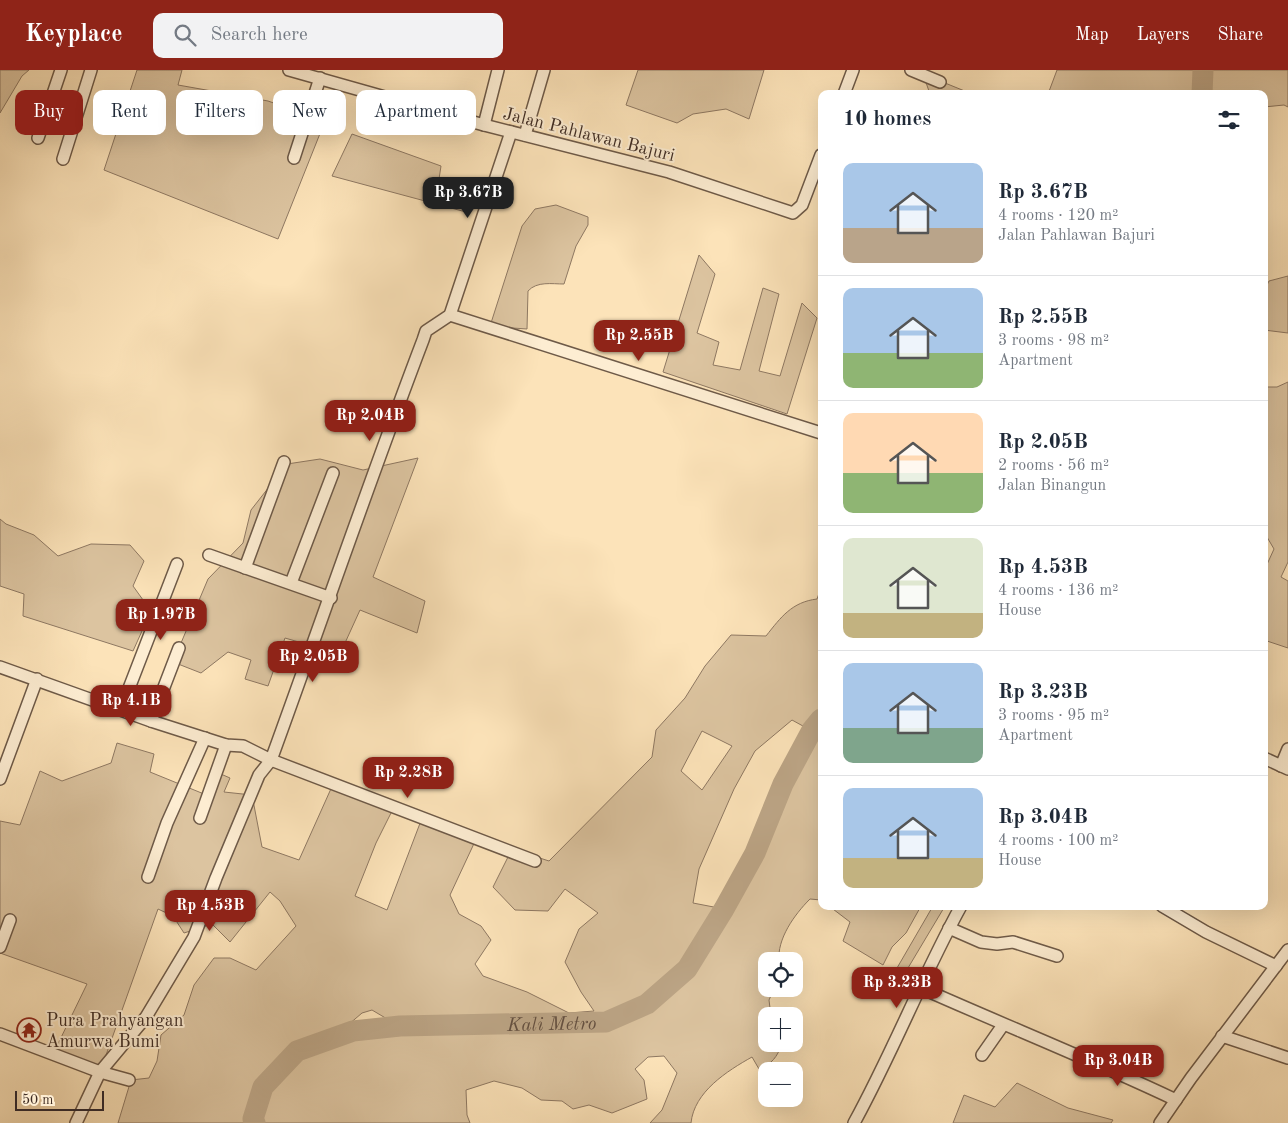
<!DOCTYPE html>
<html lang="en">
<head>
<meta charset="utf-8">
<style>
	:root { --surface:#fff; --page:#f2f2f3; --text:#1f2937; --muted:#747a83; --line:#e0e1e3; --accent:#8f2418 }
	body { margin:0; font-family:"Old Standard TT",serif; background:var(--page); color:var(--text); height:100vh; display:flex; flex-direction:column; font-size:19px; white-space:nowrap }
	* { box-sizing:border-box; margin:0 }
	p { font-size:16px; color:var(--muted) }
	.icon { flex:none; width:28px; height:28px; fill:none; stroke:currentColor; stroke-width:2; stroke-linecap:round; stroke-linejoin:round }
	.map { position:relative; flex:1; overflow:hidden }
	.side { position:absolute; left:818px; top:20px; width:450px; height:820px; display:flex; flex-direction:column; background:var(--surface); border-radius:10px; box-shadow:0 5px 20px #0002 }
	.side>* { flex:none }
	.top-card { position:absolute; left:15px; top:20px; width:475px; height:45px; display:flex; gap:10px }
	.controls { position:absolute; left:758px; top:882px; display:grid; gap:10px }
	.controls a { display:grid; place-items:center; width:45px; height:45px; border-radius:10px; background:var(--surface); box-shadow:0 5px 20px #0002; font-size:25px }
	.scale { position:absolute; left:15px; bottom:12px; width:89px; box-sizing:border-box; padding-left:5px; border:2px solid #3f2c23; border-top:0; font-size:14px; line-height:18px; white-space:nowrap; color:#3f2c23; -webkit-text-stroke:4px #fdedd2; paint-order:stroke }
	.price { position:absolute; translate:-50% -42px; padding:0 11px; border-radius:10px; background:var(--accent); color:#fff; font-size:16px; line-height:32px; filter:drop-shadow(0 1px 2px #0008) }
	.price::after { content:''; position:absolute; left:50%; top:30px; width:15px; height:11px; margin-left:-8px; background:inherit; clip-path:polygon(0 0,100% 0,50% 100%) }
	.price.selected { background:#222; color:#fff }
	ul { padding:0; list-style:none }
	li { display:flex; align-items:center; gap:15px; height:125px; padding:0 25px }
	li+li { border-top:1px solid var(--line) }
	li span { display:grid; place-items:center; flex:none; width:140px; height:100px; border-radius:10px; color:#555 }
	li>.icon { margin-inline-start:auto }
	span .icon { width:60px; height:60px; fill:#fffc; stroke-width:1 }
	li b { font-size:21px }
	h2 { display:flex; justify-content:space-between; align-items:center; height:60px; padding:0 25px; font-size:21px }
	.tag { padding:0 18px; border-radius:10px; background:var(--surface); box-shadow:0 5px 20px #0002; font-size:18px; line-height:45px }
	.tag.selected { background:var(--accent); color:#fff }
	header { display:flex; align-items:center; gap:30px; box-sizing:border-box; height:70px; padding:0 25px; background:var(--accent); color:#fff }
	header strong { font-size:24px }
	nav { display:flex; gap:28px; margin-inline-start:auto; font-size:18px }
	.search { width:350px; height:45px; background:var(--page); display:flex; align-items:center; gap:12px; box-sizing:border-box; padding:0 18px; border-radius:10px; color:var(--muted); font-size:19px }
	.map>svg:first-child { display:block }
	.green { fill:#dcc4a0; stroke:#8e7862; fill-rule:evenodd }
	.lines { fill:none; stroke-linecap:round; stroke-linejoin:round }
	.river { stroke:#bca586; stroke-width:21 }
	.street-casing { stroke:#6e5a48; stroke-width:14 }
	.street { stroke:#fdedd2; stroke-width:11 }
	.labels { text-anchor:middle; stroke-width:4; stroke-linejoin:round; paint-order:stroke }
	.street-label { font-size:18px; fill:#3f2c23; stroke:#fdedd2 }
	.poi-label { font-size:18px; fill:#3f2c23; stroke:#fdedd2; text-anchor:start }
	.water-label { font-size:19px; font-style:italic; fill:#645041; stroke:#fdedd2 }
</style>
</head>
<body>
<header>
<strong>Keyplace</strong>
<div class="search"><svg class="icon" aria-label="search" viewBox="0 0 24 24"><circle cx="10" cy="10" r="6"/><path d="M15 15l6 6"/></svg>Search here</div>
<nav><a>Map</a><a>Layers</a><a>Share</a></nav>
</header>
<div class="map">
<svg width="1288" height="1053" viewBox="0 0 1288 1053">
	<rect width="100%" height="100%" fill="#fce3b9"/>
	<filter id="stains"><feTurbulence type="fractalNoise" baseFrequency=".004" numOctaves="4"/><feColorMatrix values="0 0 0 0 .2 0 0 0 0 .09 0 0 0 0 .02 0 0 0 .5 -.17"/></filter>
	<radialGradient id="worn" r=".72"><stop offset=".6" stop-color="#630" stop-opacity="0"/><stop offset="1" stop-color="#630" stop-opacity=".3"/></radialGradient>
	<g class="green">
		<path d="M0,0h29l-7,6 -22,37z"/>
		<path d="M137,0h45l-4,15 90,16 57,20 -47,118 -174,-69z"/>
		<path d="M638,0h126l-15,49 -23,-10 -33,5 -16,9 -51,-18z"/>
		<path d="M1057,0h231v37l-4,-2 -20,2v-13h-216z"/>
		<path d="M923,4l49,20h-42z"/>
		<path d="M352,64l89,32 -2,13 42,13 -15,20 -134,-36z"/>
		<path d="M556,135l32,12v8l-12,21 -12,38c-12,0 -27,-3 -36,7l-1,38 -29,-2 -7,-4 31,-97 13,-17z"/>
		<path d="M699,185l16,19 -18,59 22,9 -6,23 27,5 23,-82 16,6 -20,77 21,5 22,-73 15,15 -30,96 -124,-42z"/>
		<path d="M1288,206v57l-24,-3v-39l5,-10z"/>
		<path d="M1288,312v180l-7,15 7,4v67l-24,-8v-69l10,-22 -10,-17v-145h13z"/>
		<path d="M418,388l-45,119 52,24 -8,32 -57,-23 -20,44 -55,-16 -17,48 -23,-7 6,-19 -23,-8 -27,21 -28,-11 35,-83 35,-36 8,-33 36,-46 33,-5 43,11z"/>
		<path d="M0,449l6,5 28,11 24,21 33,-12 39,1 14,16 -11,25 18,25 -18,40 -110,-35 1,-22 -24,-8z"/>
		<path d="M821,518v312l-11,-1c-16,16 -33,40 -31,62h-13v28h8l-5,11 2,16h-5v28h16c-5,13 -10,20 -23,25l-7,-12c-25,14 -58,35 -61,66h-41l12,-13 15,-37 -13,-17 -16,1 -13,12 9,11 3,19 -35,14 -23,-8 -16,4 -11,-8 -21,-1 -19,-12 -28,-7 -28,9 1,25 3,8h-352l13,-43 18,-2 8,-17 4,-26 23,-20 10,-30 20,-27h16l26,12 40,-44 -16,-25 -10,-9 -40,50 -18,-18 -28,9 -11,-17 -15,-7 -58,163 -45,-22 32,-66 -87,-31v-132l20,4 20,-54 22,10 49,-18 6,-20 37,11 -4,18 54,22 10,-23 16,7 -6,14 28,3 10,52 37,13 35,-78 61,23 -19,38 -21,53 32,14 35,-92 56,17 -28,60 9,19 22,12 10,14 -16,24 8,12 44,16 42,21 25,-2 -13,-19 -16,-30 14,-33 19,-16 -33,-24 -17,22 -33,-1 -22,-23 19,-38 37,12 103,-104 4,-27 29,-32 20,-32 26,-31 35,1c15,-19 26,-34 51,-37zM792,650l20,11 -29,53 -28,69 -31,56 -31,-6 6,-34 35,-80 21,-38zM702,661l30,15 -30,44 -21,-19zM372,940l27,16 -46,5 -19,6 28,-24z"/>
		<path d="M829,836h92l-15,27 -14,14 -9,18 -40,-24 7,-19z"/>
		<path d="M933,836h12l-40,67 -8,-5z"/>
		<path d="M1017,1013l51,25 45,12 -2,3h-158l11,-28 31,12z"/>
	</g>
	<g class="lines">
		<g class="river">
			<path d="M1202,24l1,-24"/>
			<path id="s1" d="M255,1053l-2,-4 10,-32 34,-36 56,-20 47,-5 206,-4 41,-18 40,-35 37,-60 31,-56 28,-69 29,-54 9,-11"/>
		</g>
		<g class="street-casing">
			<g id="street">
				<path d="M289,0l195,55 185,47 124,41 9,-8 19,-50"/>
				<path d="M911,0l29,12"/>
				<path d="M844,24l9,-24"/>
				<path d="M484,55l14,-55"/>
				<path d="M525,65l19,-65"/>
				<path d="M38,68l23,-68"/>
				<path d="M294,88l26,-80"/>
				<path d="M63,89l28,-89"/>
				<path d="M450,245l371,118"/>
				<path d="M209,485l122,43"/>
				<path d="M245,498l39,-106"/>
				<path d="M291,513l42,-110"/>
				<path d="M0,597l151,54 75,24 17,1 28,14 264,101"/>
				<path d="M121,639l56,-145"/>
				<path d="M151,651l28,-73"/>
				<path d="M1264,688l24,11"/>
				<path d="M1281,696l7,-17"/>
				<path d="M0,709l37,-100"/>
				<path d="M200,748l26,-73"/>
				<path d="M148,807l19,-54 38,-85"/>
				<path d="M1162,836l44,26 70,34"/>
				<path d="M949,858l32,14 16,2 16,-2 44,14"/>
				<path d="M0,877l10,-27"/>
				<path d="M921,918c85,38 171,72 255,112"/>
				<path d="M0,964l100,38 29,8"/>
				<path d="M1222,966l66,22"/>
				<path d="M982,985l21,-30"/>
				<path d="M76,1053l24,-51 46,-55 48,-80 22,-59 43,-103 12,-15c51,-140 99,-281 152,-420l3,-9 24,-16 61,-183"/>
				<path d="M854,1053c39,-71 68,-146 107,-217"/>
				<path d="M1160,1053l31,-45 97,-128"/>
			</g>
		</g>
		<use href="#street" class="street"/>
	</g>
	<defs>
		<g id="temple-ring" transform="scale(1.25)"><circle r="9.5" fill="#fdedd2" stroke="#8f2418" stroke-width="1.5"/><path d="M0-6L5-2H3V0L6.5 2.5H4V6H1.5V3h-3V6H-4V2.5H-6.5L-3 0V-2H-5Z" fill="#8f2418"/></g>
	</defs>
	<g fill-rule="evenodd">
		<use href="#temple-ring" x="29" y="960"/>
	</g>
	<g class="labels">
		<g class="street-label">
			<text transform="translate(589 64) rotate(14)" y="6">Jalan Pahlawan Bajuri</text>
		</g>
		<g class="poi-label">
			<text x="46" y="956">Pura Prahyangan<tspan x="46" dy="21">Amurwa Bumi</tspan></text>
		</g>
		<g class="water-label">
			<text dy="7" stroke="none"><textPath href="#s1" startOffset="346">Kali Metro</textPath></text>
		</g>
	</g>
	<rect width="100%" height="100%" filter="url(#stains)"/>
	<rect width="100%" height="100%" fill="url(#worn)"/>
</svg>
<div class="controls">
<a><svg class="icon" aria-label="locate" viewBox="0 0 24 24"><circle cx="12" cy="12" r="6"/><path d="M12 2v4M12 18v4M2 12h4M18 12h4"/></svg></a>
<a>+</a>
<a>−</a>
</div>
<div class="scale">50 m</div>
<b class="price selected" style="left:468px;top:149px">Rp 3.67B</b>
<b class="price" style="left:639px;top:292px">Rp 2.55B</b>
<b class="price" style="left:370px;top:372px">Rp 2.04B</b>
<b class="price" style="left:161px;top:571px">Rp 1.97B</b>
<b class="price" style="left:313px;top:613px">Rp 2.05B</b>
<b class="price" style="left:131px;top:657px">Rp 4.1B</b>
<b class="price" style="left:408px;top:729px">Rp 2.28B</b>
<b class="price" style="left:210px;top:862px">Rp 4.53B</b>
<b class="price" style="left:897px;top:939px">Rp 3.23B</b>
<b class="price" style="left:1118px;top:1017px">Rp 3.04B</b>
<div class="top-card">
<a class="tag selected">Buy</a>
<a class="tag">Rent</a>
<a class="tag">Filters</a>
<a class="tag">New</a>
<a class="tag">Apartment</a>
</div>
<section class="side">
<h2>10 homes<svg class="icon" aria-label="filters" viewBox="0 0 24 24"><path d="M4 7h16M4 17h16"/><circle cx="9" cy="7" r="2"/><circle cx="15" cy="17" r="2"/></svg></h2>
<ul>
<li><span style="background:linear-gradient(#a9c7e8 65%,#b9a48a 0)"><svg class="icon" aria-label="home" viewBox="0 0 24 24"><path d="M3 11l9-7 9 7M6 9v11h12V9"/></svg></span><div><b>Rp 3.67B</b><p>4 rooms · 120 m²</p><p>Jalan Pahlawan Bajuri</p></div></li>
<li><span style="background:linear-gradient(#a9c7e8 65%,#8fb573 0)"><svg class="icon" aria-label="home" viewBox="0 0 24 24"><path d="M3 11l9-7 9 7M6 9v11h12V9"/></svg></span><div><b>Rp 2.55B</b><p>3 rooms · 98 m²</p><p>Apartment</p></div></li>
<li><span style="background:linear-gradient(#ffd9b3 60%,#8fb573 0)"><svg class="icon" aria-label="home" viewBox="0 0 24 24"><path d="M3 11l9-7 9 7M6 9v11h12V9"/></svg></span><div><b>Rp 2.05B</b><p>2 rooms · 56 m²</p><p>Jalan Binangun</p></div></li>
<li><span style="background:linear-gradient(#dfe7d0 75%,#c2b280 0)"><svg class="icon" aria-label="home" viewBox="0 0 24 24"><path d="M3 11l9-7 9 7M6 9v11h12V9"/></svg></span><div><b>Rp 4.53B</b><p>4 rooms · 136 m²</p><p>House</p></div></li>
<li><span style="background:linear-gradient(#a9c7e8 65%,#7fa58c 0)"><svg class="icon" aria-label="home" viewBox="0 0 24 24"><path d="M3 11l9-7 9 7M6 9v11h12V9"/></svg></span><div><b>Rp 3.23B</b><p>3 rooms · 95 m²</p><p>Apartment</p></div></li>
<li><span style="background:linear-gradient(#a9c7e8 70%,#c2b280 0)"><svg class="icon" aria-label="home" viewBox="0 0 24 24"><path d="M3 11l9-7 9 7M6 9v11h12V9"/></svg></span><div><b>Rp 3.04B</b><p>4 rooms · 100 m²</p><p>House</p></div></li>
</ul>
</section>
</div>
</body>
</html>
